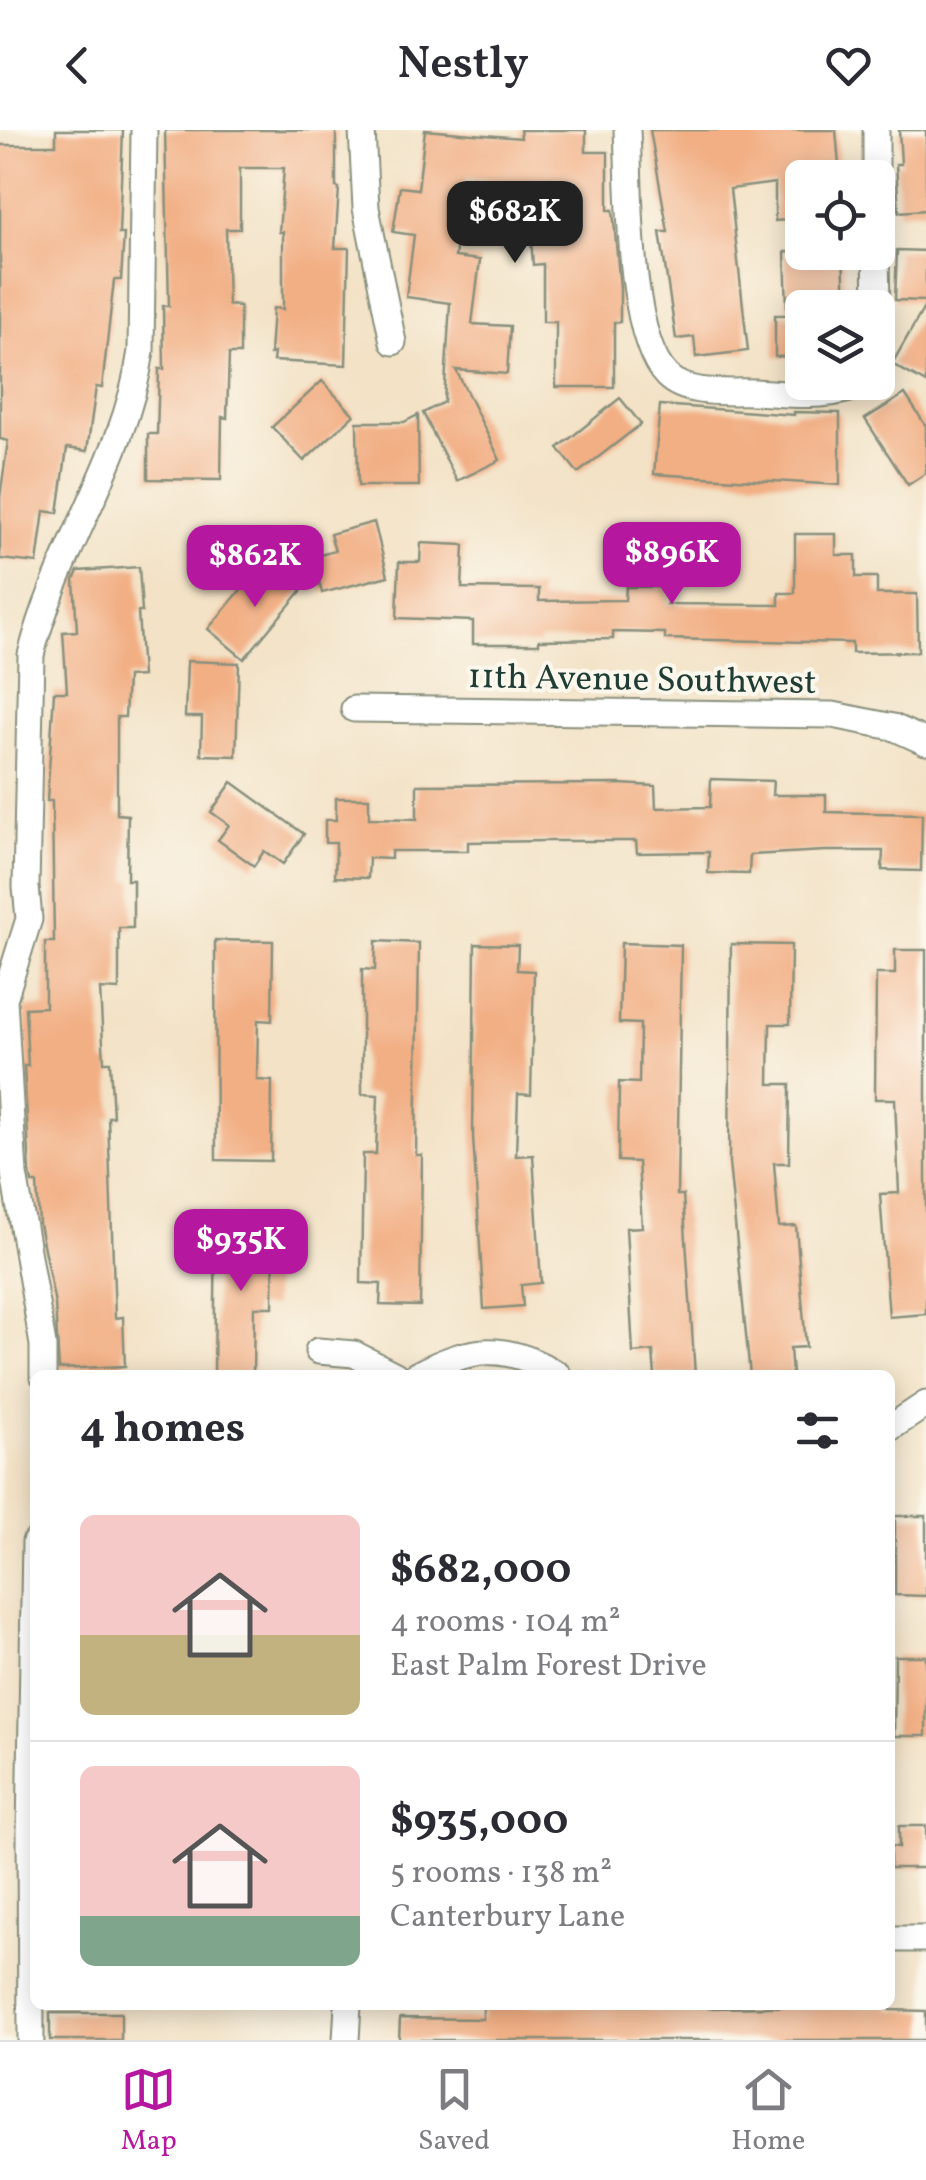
<!DOCTYPE html>
<html lang="en">
<head>
<meta charset="utf-8">
<style>
	:root { --surface:#fff; --page:#f2f2f3; --text:#2b2b33; --muted:#7c7c81; --line:#e1e1e2; --accent:#b5179e }
	body { margin:0; font-family:Vollkorn,serif; background:var(--page); color:var(--text); height:100vh; display:flex; flex-direction:column; font-size:38px; white-space:nowrap }
	* { box-sizing:border-box; margin:0 }
	p { font-size:32px; color:var(--muted) }
	.icon { flex:none; width:55px; height:55px; fill:none; stroke:currentColor; stroke-width:2; stroke-linecap:round; stroke-linejoin:round }
	.map { position:relative; flex:1; overflow:hidden }
	.details { position:absolute; left:30px; top:1240px; width:865px; height:640px; display:flex; flex-direction:column; background:var(--surface); border-radius:15px; box-shadow:0 5px 25px #0003 }
	.details>* { flex:none }
	.tools { position:absolute; left:785px; top:30px; display:grid; gap:20px }
	.tools a { display:grid; place-items:center; width:110px; height:110px; border-radius:15px; background:var(--surface); box-shadow:0 5px 25px #0003; font-size:50px }
	.price { position:absolute; translate:-50% -85px; padding:0 22px; border-radius:20px; background:var(--accent); color:#fff; font-size:32px; line-height:65px; filter:drop-shadow(0 2px 5px #0008) }
	.price::after { content:''; position:absolute; left:50%; top:60px; width:30px; height:22px; margin-left:-15px; background:inherit; clip-path:polygon(0 0,100% 0,50% 100%) }
	.price.current { background:#222; color:#fff }
	ul { padding:0; list-style:none }
	li { display:flex; align-items:center; gap:30px; height:250px; padding:0 50px }
	li+li { border-top:2px solid var(--line) }
	li span { display:grid; place-items:center; flex:none; width:280px; height:200px; border-radius:15px; color:#555 }
	li>.icon { margin-inline-start:auto }
	span .icon { width:120px; height:120px; fill:#fffc; stroke-width:1 }
	li b { font-size:42px }
	h2 { display:flex; justify-content:space-between; align-items:center; height:120px; padding:0 50px; font-size:42px }
	header { display:flex; justify-content:space-between; align-items:center; height:130px; padding:0 50px; background:var(--surface); font-size:45px; font-weight:600 }
	.dock { display:flex; justify-content:space-around; align-items:center; height:140px; border-top:2px solid var(--line); background:var(--surface); font-size:28px; color:var(--muted) }
	.dock a { display:grid; justify-items:center; gap:5px }
	.dock .current { color:var(--accent) }
	.map>svg:first-child { display:block }
	.building { fill:#f2af84 }
	.lines { fill:none; stroke-linecap:round; stroke-linejoin:round }
	.minor-casing { stroke:#89907d; stroke-width:29 }
	.minor { stroke:#fff; stroke-width:25 }
	.labels { text-anchor:middle; stroke-width:8; stroke-linejoin:round; paint-order:stroke }
	.street-label { font-size:35px; fill:#1f3d34; stroke:#fbf7ec }
</style>
</head>
<body>
<header><svg class="icon" aria-label="back" viewBox="0 0 24 24"><path d="M15 5l-7 7 7 7"/></svg>Nestly<svg class="icon" aria-label="heart" viewBox="0 0 24 24"><path d="M12 20l-8-8c-3-5 5-10 8-4 3-6 11-1 8 4z"/></svg></header>
<div class="map">
<svg width="926" height="1910" viewBox="0 0 926 1910">
	<rect width="100%" height="100%" fill="#fbf7ec"/>
	<filter id="ink" filterUnits="userSpaceOnUse"><feTurbulence type="fractalNoise" baseFrequency=".01" numOctaves="2"/><feDisplacementMap in="SourceGraphic" scale="20" xChannelSelector="R" yChannelSelector="G"/><feConvolveMatrix kernelMatrix="1 2 1 2 8 2 1 2 1" color-interpolation-filters="sRGB"/></filter>
	<filter id="wash" filterUnits="userSpaceOnUse"><feTurbulence type="fractalNoise" baseFrequency=".0048" numOctaves="4" result="noise"/><feDisplacementMap in="SourceGraphic" scale="40" xChannelSelector="R" yChannelSelector="G"/><feGaussianBlur stdDeviation="2.25" result="paint"/><feColorMatrix in="noise" values="0 0 0 0 0 0 0 0 0 0 0 0 0 0 0 0 0 1.4 0 .05"/><feComposite in="paint" operator="in"/></filter>
	<g filter="url(#wash)">
		<rect width="100%" height="100%" fill="#f3e2c6"/>
		<g id="blocks">
			<g class="building">
				<path d="M56,0h67l-4,104h5l-3,46h-7l-12,108 -6,-1 -9,64 -20,-3 -9,65 -14,-2 -7,52 -37,-4v-62l8,-56 -8,-2v-294h56z"/>
				<path d="M165,0h171v57l3,1 -4,60h14l-3,117 -73,-4 1,-8 -4,1 3,-46 10,1v-77h-4l5,-64h-44v61h-14l2,76 12,1v48h-11l-2,64 -5,-1 -1,63 -73,-1v-45h9l2,-65h5l-1,-63h6z"/>
				<path d="M425,0l96,8 -1,-8h66v22h22v58h5l7,78v34h-6v65h-58v-65h-13v-58l-10,1 -5,-66h-6l-1,-15 -55,-7 -11,80 25,3 -8,64 38,2 -3,48 -51,-4 44,90 -43,21 -34,-68 21,-11 6,-99 -44,-6 8,-62 -21,-3 7,-45 18,2z"/>
				<path d="M650,0h186l4,48h-38v41l-27,2v-38l-45,6 18,162 -52,6 -2,-20 -18,2 -16,-107h8z"/>
				<path d="M899,0h27v80l-27,2 -3,-48h5z"/>
				<path d="M897,120l29,1v50l-31,-1z"/>
				<path d="M785,122h58l2,56h-58z"/>
				<path d="M926,174v79l-34,-19z"/>
				<path d="M775,185h27v41l-27,1z"/>
				<path d="M322,251l32,34 -50,46 -32,-34z"/>
				<path d="M905,264l21,32v47l-18,12 -43,-66z"/>
				<path d="M620,268l21,26 -63,49 -20,-25z"/>
				<path d="M660,275l134,10v-3l46,1v72l-186,-11z"/>
				<path d="M418,285l1,71h-61l-1,-64h47z"/>
				<path d="M374,392l14,54 -66,17 -9,-36 22,-6 -5,-17z"/>
				<path d="M795,404h41v21h20v22h21v17h40l1,58 -66,1v-10l-187,-4v-6l-52,-1v7l-74,1v4h-66v-23l-76,-3 2,-56h21l1,-19 43,2 -2,43 77,1v12l86,-1 1,-13h42l-1,17 112,1v-12h16z"/>
				<path d="M266,430l36,30 -58,69 -36,-30z"/>
				<path d="M139,437l3,45h-4l4,64 -15,1 -2,40h-8v97l11,1 -1,65h6v48h-14v62l-19,-1 4,73h6l3,55h-5l7,201 8,-1 2,49 -66,3 -4,-65 -16,-80 -2,-41h-5l-2,-11 -6,-106h4l-3,-58 20,-1v-65h9l-2,-141h-5l7,-109h13l-4,-60 14,-1 -3,-51 4,-9z"/>
				<path d="M187,531l52,2 -3,93 -35,-1 1,-38h-17z"/>
				<path d="M711,649l62,2 -1,14h54v17l96,2 -1,57 -39,-1 1,-19h-58l-75,4 -1,19 -41,-1 1,-21 -72,1 -1,-12h-90l-78,1v9h-77v8l-22,-1 -1,20 -33,-1 1,-34h-11v-23h11v-22h33v20l48,1v-34l202,-1 36,2 1,22 54,-1z"/>
				<path d="M232,652l72,52 -21,30 -19,-13 -10,15 -36,-26 11,-15 -18,-13z"/>
				<path d="M215,810l58,1 -1,80 -14,-1 -1,60 15,1 -1,80 -55,-1z"/>
				<path d="M376,811l43,2 -3,212h6l-2,151 -40,-1 1,-21 -20,-1 2,-129h13l2,-59 -16,-1v-125l13,1z"/>
				<path d="M621,813l60,2 -4,250h6l12,180h-40l-2,-24 -20,2 -7,-125 16,-1 -4,-65 -20,-1 1,-79 20,1 1,-59 -21,-1z"/>
				<path d="M475,814l43,1 -1,25 17,1 -3,124 -13,-1 -2,62 17,-1 8,128 -20,2 2,21 -39,3 -11,-172z"/>
				<path d="M731,814l60,1 -1,79h-20l-1,60h21l-1,79h-15l5,64 17,-1 10,121 -16,1 2,27h-42l-21,-212z"/>
				<path d="M895,820h31v364l-37,3 -9,-123 19,-1 -4,-94h-20l1,-125h19z"/>
				<path d="M216,1097h58l-1,80h-19l-1,68h-39z"/>
				<path d="M895,1386h31v80l-31,-1z"/>
				<path d="M895,1526h31v80h-32z"/>
				<path d="M899,1696h27v42h-36v-22l9,1z"/>
				<path d="M483,1875h225v3l182,-3v5l36,1v29h-527l1,-22 83,1z"/>
				<rect x="50" y="1883" width="71" height="27"/>
			</g>
		</g>
	</g>
	<g filter="url(#ink)">
		<use href="#blocks" fill-opacity="0" stroke="#89907d" stroke-width="2.5"/>
		<g class="lines">
			<g class="minor-casing">
				<g id="minor">
					<path d="M362,0l4,78 27,134"/>
					<path d="M627,0c3,56 0,206 40,246 20,20 62,15 88,16 38,2 77,8 112,-10"/>
					<path d="M876,0v48"/>
					<path d="M876,122l1,56"/>
					<path d="M354,579l479,6 60,12 33,15"/>
					<path d="M318,1221l36,3 41,21"/>
					<path d="M43,1245v-30l-29,-171 -10,-175 25,-80 -3,-32 5,-232c26,-105 95,-197 110,-304l3,-221"/>
					<path d="M416,1245c54,-28 89,-34 142,0"/>
					<path d="M890,1298l36,-24"/>
					<path d="M890,1809h36"/>
					<path d="M31,1910l-1,-207 5,-291"/>
					<path d="M346,1910l2,-35"/>
				</g>
			</g>
			<use href="#minor" class="minor"/>
		</g>
	</g>
	<g class="labels">
		<g class="street-label">
			<text transform="translate(642 548) rotate(1)" y="12">11th Avenue Southwest</text>
		</g>
	</g>
</svg>
<div class="tools">
<a><svg class="icon" aria-label="locate" viewBox="0 0 24 24"><circle cx="12" cy="12" r="6"/><path d="M12 2v4M12 18v4M2 12h4M18 12h4"/></svg></a>
<a><svg class="icon" aria-label="layers" viewBox="0 0 24 24"><path d="M12 4l9 5-9 5-9-5zM3 14l9 5 9-5"/></svg></a>
</div>
<b class="price current" style="left:515px;top:136px">$682K</b>
<b class="price" style="left:672px;top:477px">$896K</b>
<b class="price" style="left:255px;top:480px">$862K</b>
<b class="price" style="left:241px;top:1164px">$935K</b>
<section class="details">
<h2>4 homes<svg class="icon" aria-label="filters" viewBox="0 0 24 24"><path d="M4 7h16M4 17h16"/><circle cx="9" cy="7" r="2"/><circle cx="15" cy="17" r="2"/></svg></h2>
<ul>
<li><span style="background:linear-gradient(#f6c9c9 60%,#c2b280 0)"><svg class="icon" aria-label="home" viewBox="0 0 24 24"><path d="M3 11l9-7 9 7M6 9v11h12V9"/></svg></span><div><b>$682,000</b><p>4 rooms · 104 m²</p><p>East Palm Forest Drive</p></div></li>
<li><span style="background:linear-gradient(#f6c9c9 75%,#7fa58c 0)"><svg class="icon" aria-label="home" viewBox="0 0 24 24"><path d="M3 11l9-7 9 7M6 9v11h12V9"/></svg></span><div><b>$935,000</b><p>5 rooms · 138 m²</p><p>Canterbury Lane</p></div></li>
</ul>
</section>
</div>
<nav class="dock">
<a class="current"><svg class="icon" aria-label="map" viewBox="0 0 24 24"><path d="M3 6l6-2 6 2 6-2v14l-6 2-6-2-6 2zM9 4v14M15 6v14"/></svg>Map</a>
<a><svg class="icon" aria-label="saved" viewBox="0 0 24 24"><path d="M7 4h10v16l-5-4-5 4z"/></svg>Saved</a>
<a><svg class="icon" aria-label="home" viewBox="0 0 24 24"><path d="M3 11l9-7 9 7M6 9v11h12V9"/></svg>Home</a>
</nav>
</body>
</html>
